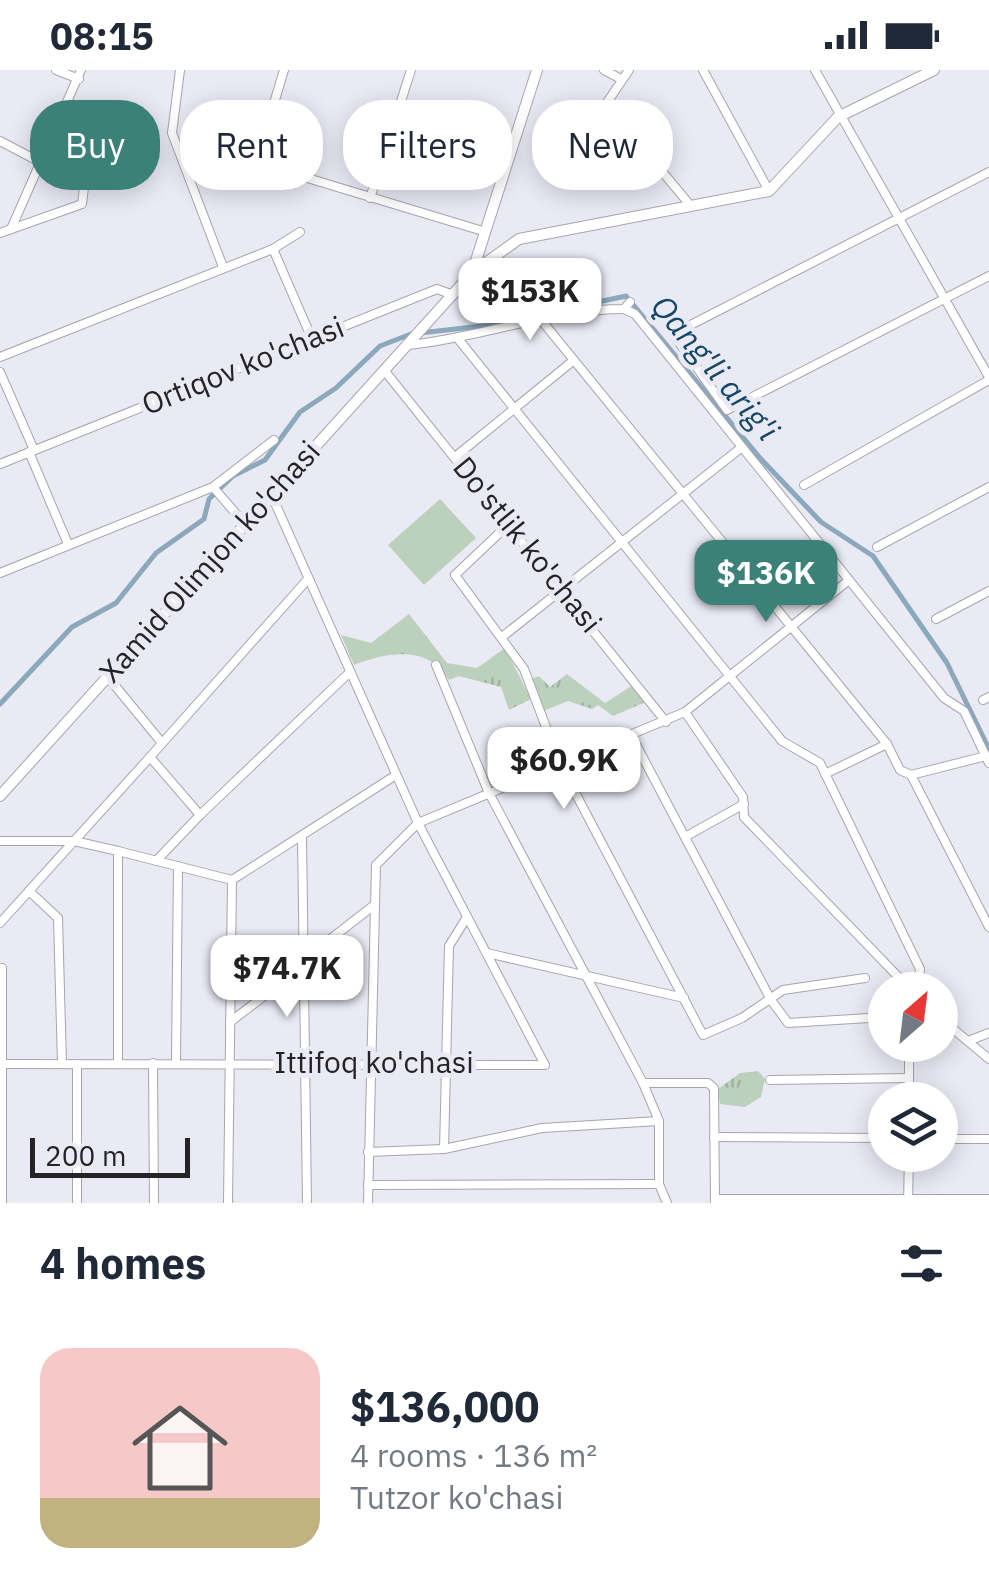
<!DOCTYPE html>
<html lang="en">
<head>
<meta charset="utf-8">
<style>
	:root { --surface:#fff; --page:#f6f6f7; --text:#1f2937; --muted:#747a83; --line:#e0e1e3; --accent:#3c8178 }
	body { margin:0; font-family:"IBM Plex Sans",sans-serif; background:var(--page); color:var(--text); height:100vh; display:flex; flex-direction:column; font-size:38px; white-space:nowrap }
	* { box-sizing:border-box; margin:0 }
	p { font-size:32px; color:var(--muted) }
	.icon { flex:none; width:55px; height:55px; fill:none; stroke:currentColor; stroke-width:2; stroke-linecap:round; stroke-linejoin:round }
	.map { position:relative; height:1133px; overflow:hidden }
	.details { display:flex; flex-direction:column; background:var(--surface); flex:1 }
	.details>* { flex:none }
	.guide { position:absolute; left:30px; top:30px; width:930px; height:90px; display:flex; gap:20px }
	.needle { width:65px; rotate:28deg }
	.tools { position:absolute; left:868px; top:902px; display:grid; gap:20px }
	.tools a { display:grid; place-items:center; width:90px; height:90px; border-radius:50%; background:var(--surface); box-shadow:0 5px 25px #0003; font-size:50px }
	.scale { position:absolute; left:30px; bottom:25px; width:160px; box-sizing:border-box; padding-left:10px; border:5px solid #242428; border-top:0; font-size:28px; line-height:35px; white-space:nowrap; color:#242428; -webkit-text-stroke:8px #eaeaf5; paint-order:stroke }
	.price { position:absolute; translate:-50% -85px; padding:0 22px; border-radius:20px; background:#fff; color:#222; font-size:32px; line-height:65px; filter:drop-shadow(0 2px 5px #0008) }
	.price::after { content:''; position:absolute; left:50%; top:60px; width:30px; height:22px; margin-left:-15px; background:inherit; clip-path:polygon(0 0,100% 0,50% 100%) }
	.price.current { background:var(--accent); color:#fff }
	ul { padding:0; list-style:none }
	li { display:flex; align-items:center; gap:30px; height:250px; padding:0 40px }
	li+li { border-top:2px solid var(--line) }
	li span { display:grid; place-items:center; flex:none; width:280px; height:200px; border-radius:30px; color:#555 }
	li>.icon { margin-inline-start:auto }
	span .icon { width:120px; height:120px; fill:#fffc; stroke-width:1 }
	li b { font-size:42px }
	h2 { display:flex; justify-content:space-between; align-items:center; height:120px; padding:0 40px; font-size:42px }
	.tag { padding:0 35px; border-radius:40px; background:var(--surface); box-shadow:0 5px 25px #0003; font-size:35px; line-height:90px }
	.tag.current { background:var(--accent); color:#fff }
	.status { display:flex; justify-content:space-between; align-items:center; height:70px; padding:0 50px; background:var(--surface); direction:ltr }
	.status svg { height:28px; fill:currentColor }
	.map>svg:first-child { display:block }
	.grass { fill:url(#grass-tufts) }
	.garden { fill:#bcd1bb }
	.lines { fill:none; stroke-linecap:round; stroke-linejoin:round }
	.canal { stroke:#8ba8bc; stroke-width:5 }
	.minor-casing { stroke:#a6a5af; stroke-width:10 }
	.major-casing { stroke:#a6a5af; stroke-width:12 }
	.minor { stroke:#fff; stroke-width:8 }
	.major { stroke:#fff; stroke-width:10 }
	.labels { text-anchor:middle; stroke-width:10; stroke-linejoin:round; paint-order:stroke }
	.street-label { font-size:30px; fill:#242428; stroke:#eaeaf5 }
	.water-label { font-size:32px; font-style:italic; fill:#144765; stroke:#eaeaf5 }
</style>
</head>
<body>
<div class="status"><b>08:15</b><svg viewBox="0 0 49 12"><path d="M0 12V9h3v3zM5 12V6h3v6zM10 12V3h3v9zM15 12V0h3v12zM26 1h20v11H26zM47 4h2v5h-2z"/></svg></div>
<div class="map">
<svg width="989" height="1133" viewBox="0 0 989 1133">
	<defs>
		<pattern id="grass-tufts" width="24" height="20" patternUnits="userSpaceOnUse" patternTransform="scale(2.5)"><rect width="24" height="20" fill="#bcd1bb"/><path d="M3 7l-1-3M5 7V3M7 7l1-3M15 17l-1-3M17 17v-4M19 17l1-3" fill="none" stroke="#a1b3a1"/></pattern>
	</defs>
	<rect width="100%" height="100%" fill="#eaeaf5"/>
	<g class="grass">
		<path d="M409,544l38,49 30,5 28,-20 26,51 -22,11 -8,-23 -42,-11 -10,4c-20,-35 -62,-28 -95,-15l-13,-30 30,8z"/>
		<path d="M567,604l38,29 28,-18 15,16 -35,15 -15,-11 -6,4 -24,-8 -27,11 -10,-33 8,-3 11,11z"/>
		<path d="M758,1001l7,8 -4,18 -16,10 -25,-3 -2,-15 22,-16z"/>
	</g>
	<path class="garden" d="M440,429l36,39 -52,47 -36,-40z"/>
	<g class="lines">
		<path class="canal" d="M0,634l72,-77 44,-24 40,-50 48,-34 5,-20 24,-23 32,-16 35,-48 36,-24 44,-42 31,-12 80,-9 135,-29 134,162 61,64 52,34 74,107 42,86"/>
		<g class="minor-casing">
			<g id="minor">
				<path d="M56,0l23,9"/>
				<path d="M180,0l-8,63 51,134"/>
				<path d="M284,0l-16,53v33l13,14 205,62"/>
				<path d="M604,0l15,8"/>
				<path d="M629,0l-21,31 3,9 79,95"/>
				<path d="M703,0l66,121"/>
				<path d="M815,0l174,307"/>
				<path d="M0,71l40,21"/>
				<path d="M989,102l-316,162 54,76 262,-134"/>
				<path d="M370,128l41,-128"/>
				<path d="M11,159l70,-159"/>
				<path d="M0,163l82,-29 11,-92"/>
				<path d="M273,179l39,90"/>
				<path d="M624,239l11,5 309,384 20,13 25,52"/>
				<path d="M542,251l345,423 13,26 11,5 78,152"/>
				<path d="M459,270l323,401 38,22 100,206 -2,21"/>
				<path d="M408,275c72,-7 143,-36 216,-36l6,-7"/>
				<path d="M0,287l273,-108 27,-17"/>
				<path d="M384,300l282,352"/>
				<path d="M0,302l34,78"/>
				<path d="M29,382l39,92"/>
				<path d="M455,387l119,-97"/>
				<path d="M0,394l437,-175 16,6"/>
				<path d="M804,415l185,-105"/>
				<path d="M213,417l31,36"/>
				<path d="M510,453l-55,52 69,94 36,95 143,271 39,-17 41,-28 82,-12"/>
				<path d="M877,477l112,-60"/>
				<path d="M0,503l213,-86 61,-47"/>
				<path d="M936,549l53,-28"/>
				<path d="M502,567l240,-190"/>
				<path d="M436,595l53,128 154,290 16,38v63l8,19"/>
				<path d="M107,606l55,67"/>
				<path d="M983,630l6,-3"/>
				<path d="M685,642l58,85 1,20 167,173"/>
				<path d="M632,667l139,263 17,23 97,-6"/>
				<path d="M150,687l158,-178"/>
				<path d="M825,704l62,-30"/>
				<path d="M911,705l75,-19"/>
				<path d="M302,766l5,367"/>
				<path d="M685,767l59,-33"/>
				<path d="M0,771h74l44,10v212"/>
				<path d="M118,781l114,29 164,-105"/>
				<path d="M156,791l44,-46"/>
				<path d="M29,821l29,27 4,146"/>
				<path d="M0,853l150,-166 50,58 150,-143"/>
				<path d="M487,883l197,45"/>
				<path d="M940,948l49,41"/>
				<path d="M230,952l76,-58 4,-9 63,-49"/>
				<path d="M968,971l21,-8"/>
				<path d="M176,992l2,-196"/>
				<path d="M153,993l1,140"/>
				<path d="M2,994l543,1 -127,-242 -147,-329"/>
				<path d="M770,1010l139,-2"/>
				<path d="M643,1013h65l6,5 1,115"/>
				<path d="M909,1030v-55"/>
				<path d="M714,1067l171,1"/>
				<path d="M940,1069h49"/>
				<path d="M444,1079l5,-203 18,-29"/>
				<path d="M368,1082l76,-3 98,-21 117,-7"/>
				<path d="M368,1115l291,-1"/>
				<path d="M715,1129h274"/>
				<path d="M2,1133v-235"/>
				<path d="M77,1133v-139"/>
				<path d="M228,1133l4,-323"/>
				<path d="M368,1133l8,-338 42,-42 267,-111 164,-132"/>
				<path d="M908,1133l1,-48"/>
			</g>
		</g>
		<g class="major-casing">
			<g id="major">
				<path d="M473,202l46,-33 250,-48 69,-74 96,-47"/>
				<path d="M0,726l472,-523 65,-203"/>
			</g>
		</g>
		<use href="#minor" class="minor"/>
		<use href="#major" class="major"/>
	</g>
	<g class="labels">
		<g class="street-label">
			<text transform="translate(243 296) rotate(-22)" y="10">Ortiqov ko'chasi</text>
			<text transform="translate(527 475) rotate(51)" y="10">Do'stlik ko'chasi</text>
			<text transform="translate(210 492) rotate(-48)" y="10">Xamid Olimjon ko'chasi</text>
			<text x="374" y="1003">Ittifoq ko'chasi</text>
		</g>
		<g class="water-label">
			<text transform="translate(715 298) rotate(50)" y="11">Qang'li arig'i</text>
		</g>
	</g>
</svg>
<div class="tools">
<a><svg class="needle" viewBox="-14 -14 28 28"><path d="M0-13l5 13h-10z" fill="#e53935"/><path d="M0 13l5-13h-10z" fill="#747a83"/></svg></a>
<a><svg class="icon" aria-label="layers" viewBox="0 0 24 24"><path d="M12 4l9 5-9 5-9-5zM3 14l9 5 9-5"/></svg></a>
</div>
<div class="scale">200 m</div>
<b class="price" style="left:530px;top:273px">$153K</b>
<b class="price current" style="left:766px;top:555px">$136K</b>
<b class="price" style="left:564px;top:742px">$60.9K</b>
<b class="price" style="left:287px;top:950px">$74.7K</b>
<div class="guide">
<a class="tag current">Buy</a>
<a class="tag">Rent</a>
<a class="tag">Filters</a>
<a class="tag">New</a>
</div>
</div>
<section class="details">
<h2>4 homes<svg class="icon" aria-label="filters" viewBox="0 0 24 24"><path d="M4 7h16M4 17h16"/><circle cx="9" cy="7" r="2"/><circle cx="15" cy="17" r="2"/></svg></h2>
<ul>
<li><span style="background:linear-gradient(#f6c9c9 75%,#c2b280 0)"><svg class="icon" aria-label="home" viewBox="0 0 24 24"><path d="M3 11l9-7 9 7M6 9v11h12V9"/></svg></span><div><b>$136,000</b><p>4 rooms · 136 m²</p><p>Tutzor ko'chasi</p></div></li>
</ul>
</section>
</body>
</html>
